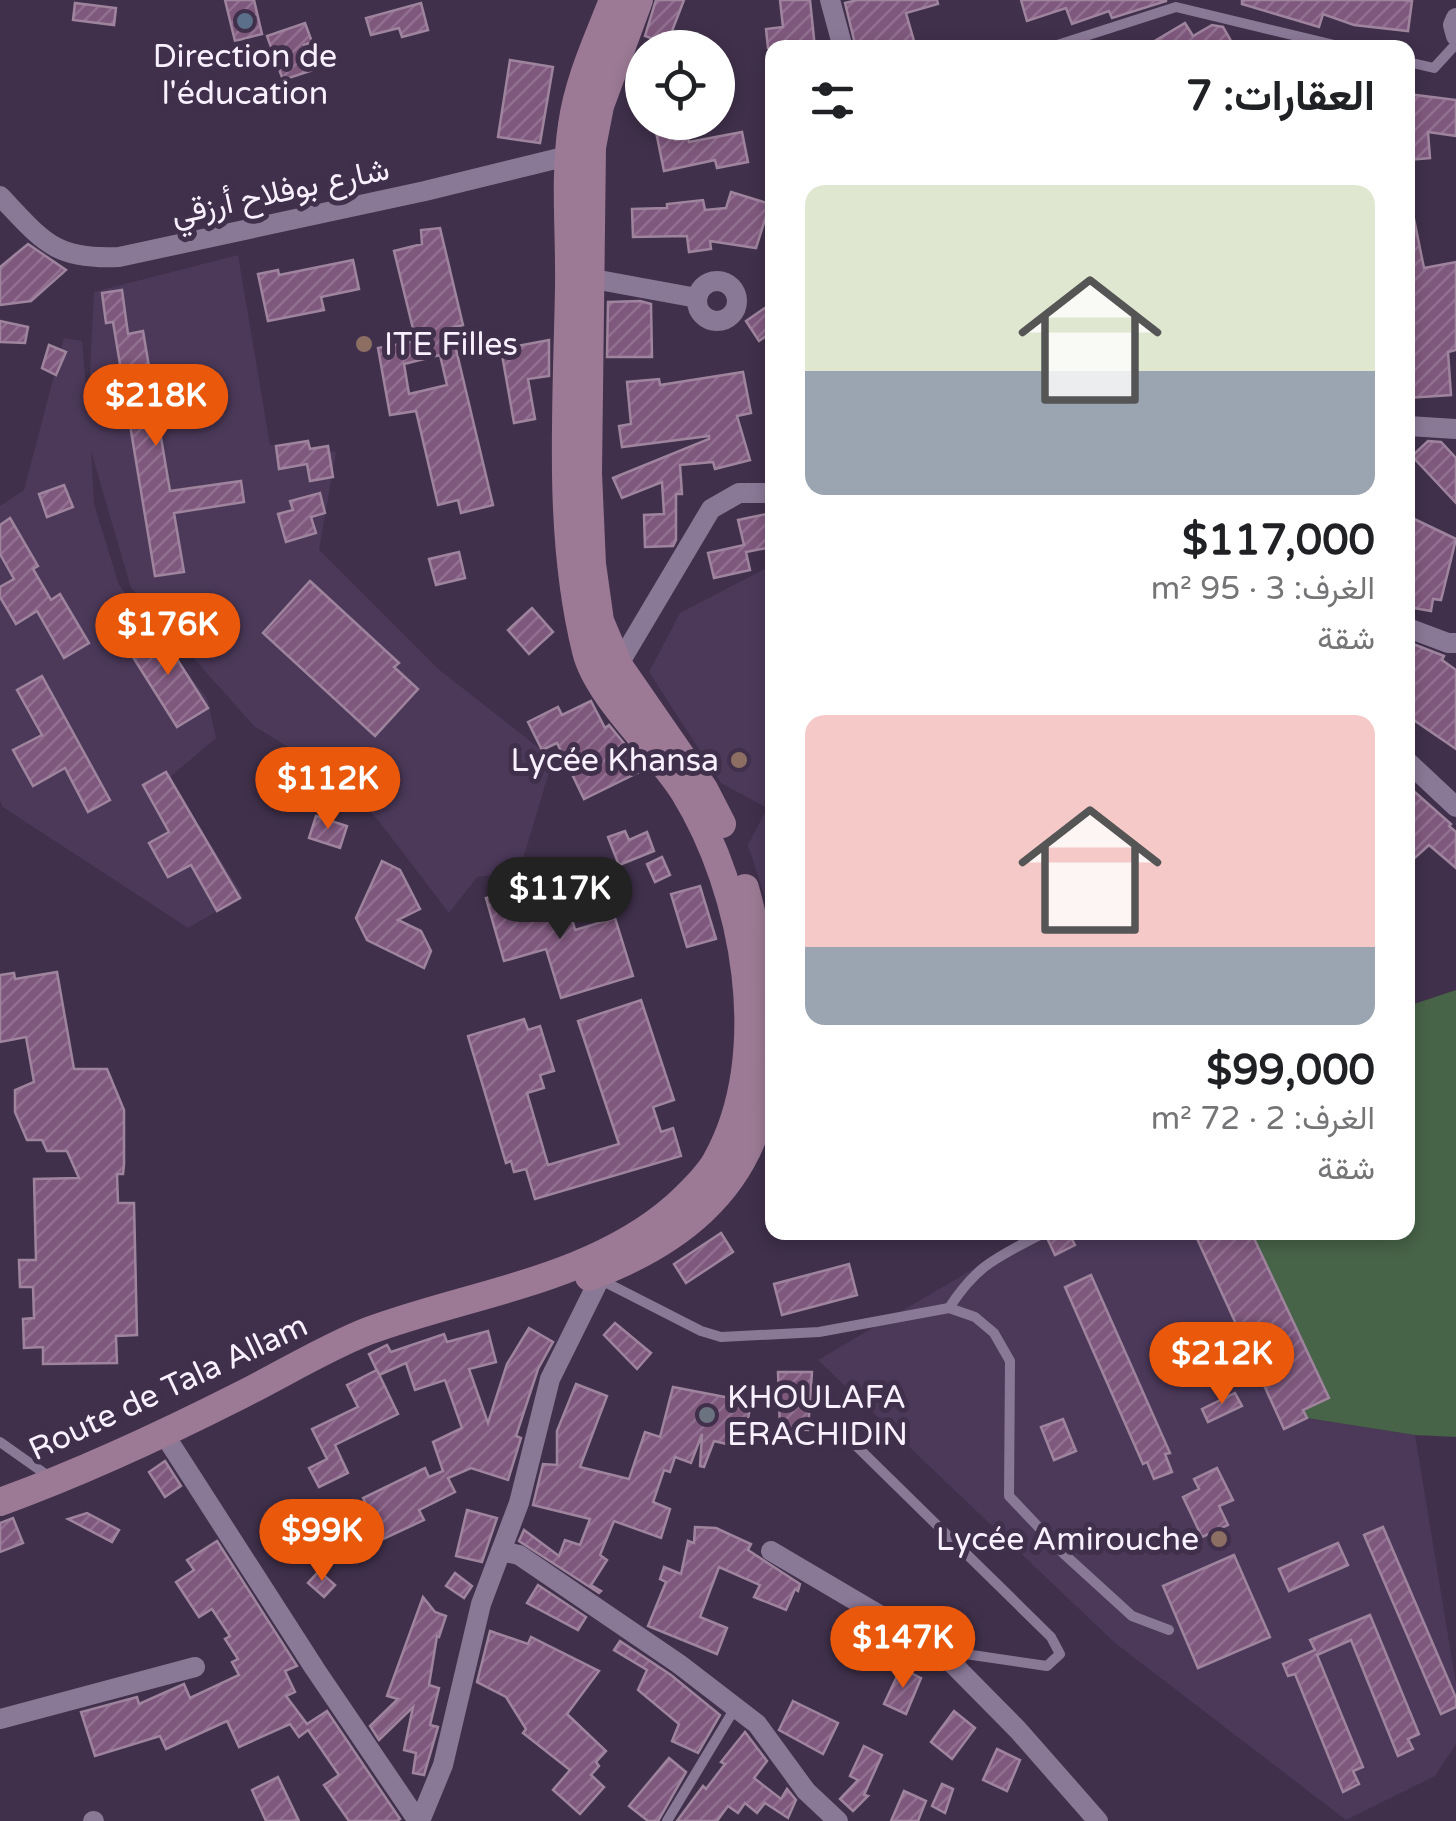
<!DOCTYPE html>
<html lang="ar">
<head>
<meta charset="utf-8">
<style>
	:root { --surface:#fff; --page:#f6f6f6; --text:#202124; --muted:#757577; --accent:#ea580c }
	body { margin:0; font-family:"Varela Round",Vazirmatn,sans-serif; background:var(--page); color:var(--text); direction:rtl; height:100vh; display:flex; flex-direction:column; font-size:38px; white-space:nowrap }
	* { box-sizing:border-box; margin:0 }
	p { font-size:32px; color:var(--muted) }
	.icon { flex:none; width:55px; height:55px; fill:none; stroke:currentColor; stroke-width:2; stroke-linecap:round; stroke-linejoin:round }
	.map { position:relative; flex:1; overflow:hidden; direction:ltr }
	.details { position:absolute; left:765px; top:40px; width:650px; height:1200px; display:flex; flex-direction:column; background:var(--surface); border-radius:20px; box-shadow:0 5px 15px #0003; direction:rtl }
	.details>* { flex:none }
	.controls { position:absolute; left:625px; top:30px; display:grid; gap:20px }
	.controls a { display:grid; place-items:center; width:110px; height:110px; border-radius:50%; background:var(--surface); box-shadow:0 5px 15px #0003; font-size:50px }
	.price { position:absolute; translate:-50% -85px; padding:0 22px; border-radius:35px; background:var(--accent); color:#fff; font-size:32px; line-height:65px; filter:drop-shadow(0 2px 5px #0008) }
	.price::after { content:''; position:absolute; left:50%; top:60px; width:30px; height:22px; margin-left:-15px; background:inherit; clip-path:polygon(0 0,100% 0,50% 100%) }
	.price.on { background:#222; color:#fff }
	ul { padding:0; list-style:none }
	li { display:grid; align-content:center; gap:20px; height:530px; padding:0 40px }
	li span { display:grid; place-items:center; height:310px; border-radius:20px; color:#555 }
	li>.icon { margin-inline-start:auto }
	span .icon { width:180px; height:180px; fill:#fffc; stroke-width:1 }
	li b { font-size:42px }
	h2 { display:flex; justify-content:space-between; align-items:center; height:120px; padding:0 40px; font-size:42px }
	.map>svg:first-child { display:block }
	.built { fill:#4c395a }
	.green { fill:#476348 }
	.building { fill:url(#building-hatch); stroke:#9f849e; stroke-width:2.5; fill-rule:evenodd }
	.lines { fill:none; stroke-linecap:round; stroke-linejoin:round }
	.service { stroke:#8a7897; stroke-width:10 }
	.minor { stroke:#8a7897; stroke-width:20 }
	.secondary { stroke:#9c7a95; stroke-width:28 }
	.service-dot { fill:#5c6f8a; stroke:#40304b; stroke-width:4 }
	.education-dot { fill:#8d6e63; stroke:#40304b; stroke-width:4 }
	.worship-dot { fill:#6b7280; stroke:#40304b; stroke-width:4 }
	.labels { text-anchor:middle; stroke-width:10; stroke-linejoin:round; paint-order:stroke }
	.poi-label { font-size:32px; fill:#f8f0fe; stroke:#40304b; text-anchor:start }
	.street-label { font-size:32px; fill:#f8f0fe; stroke:#40304b }
</style>
</head>
<body>
<div class="map">
<svg width="1456" height="1821" viewBox="0 0 1456 1821">
	<defs>
		<pattern id="building-hatch" width="6" height="6" patternUnits="userSpaceOnUse" patternTransform="scale(2.5)"><rect width="6" height="6" fill="#7f587e"/><path d="M-1 1l2-2M0 6l6-6M5 7l2-2" fill="none" stroke="#927091"/></pattern>
	</defs>
	<rect width="100%" height="100%" fill="#40304b"/>
	<g class="built">
		<path d="M238,255l32,190 66,7 -17,98 118,118 116,91 -34,113 -42,5 -28,36 -71,-93 -44,-45 -80,-49 -123,-138 -40,-137 3,53 25,81 88,113 9,40 -47,40 74,118 -55,32 -185,-121 -3,-6v-295l24,-16 40,-152 18,3 6,71 6,-120z"/>
		<path d="M772,565v354l-24,-74 19,-37 -46,-25 -72,-111 31,-59z"/>
		<path d="M1035,1233h185l87,185 108,17 41,249v60l-21,32 -89,44 -231,-177 -297,-283z"/>
	</g>
	<path class="green" d="M1456,990v447l-41,-2 -108,-17 -87,-185 188,-1v-226z"/>
	<g class="building">
		<path d="M225,0h29l8,34 -27,7z"/>
		<path d="M656,0h28l-17,44 -22,-8z"/>
		<path d="M780,0h30l5,48h-47l-2,-19 17,-2z"/>
		<path d="M857,0h80l1,4 -32,9 10,35h-60l-11,-45z"/>
		<path d="M1021,0h145v1l-54,17 -3,-7 -37,13 -6,-16 -39,13z"/>
		<path d="M1242,0h159l11,1 -4,30 -54,-6 -31,-11 -4,13 -77,-23z"/>
		<path d="M75,3l41,5 -2,17 -41,-5z"/>
		<path d="M421,3l7,27 -26,7 -3,-9 -28,7 -5,-17z"/>
		<path d="M305,23l7,19 -8,3 9,25 -30,10 -16,-44z"/>
		<path d="M1185,23l8,13 19,-11 11,2 12,21h-92z"/>
		<path d="M510,60l43,7 -13,76 -42,-6z"/>
		<path d="M1408,94l48,6v36l-28,-4 2,26 -22,2z"/>
		<path d="M654,122h28l-6,18 12,-2 1,4 53,-10 6,30 -31,6 -2,-8 -51,11z"/>
		<path d="M731,192l39,12 -14,44 -46,-7 1,8 -22,3 -2,-16 -54,1 -1,-28 35,-1v-4l36,-4 2,10 21,-2z"/>
		<path d="M1414,219l10,49 32,-6v88l-8,2 3,43 -43,3v-178z"/>
		<path d="M440,228l23,97 -12,3 42,177 -32,8 -3,-13 -20,5 -22,-94 -26,4 -12,-67 38,-7 -22,-90 28,-7 -1,-14zM440,355l7,30 -38,9 -5,-30z"/>
		<path d="M28,244l38,26 -35,31 -31,4v-38z"/>
		<path d="M353,260l6,29 -38,8 3,13 -56,11 -10,-47 20,-4 1,5z"/>
		<path d="M122,290l6,44 15,-3 27,160 71,-10 3,21 -70,11 10,59 -29,4 -42,-254 -7,1 -4,-30z"/>
		<path d="M640,301l11,3 1,53h-45l1,-55z"/>
		<path d="M772,303v29l-13,9 -13,-20z"/>
		<path d="M0,321l28,6 -3,16 -25,-1z"/>
		<path d="M549,340v36l-21,3 7,40 -21,4 -13,-74z"/>
		<path d="M49,345l17,7 -10,23 -14,-7z"/>
		<path d="M743,372l8,41 -14,3 13,44 -35,9 -2,-7 -33,3 2,29h-6v46l-3,6 -28,1 -1,-32 20,-1 -2,-32 -40,16 -9,-20 96,-39v-3l-87,11 -3,-21 12,-2 -4,-42 32,-3 1,6z"/>
		<path d="M308,441l2,8 18,-3 5,31 -23,4 -3,-17 -28,5 -3,-23z"/>
		<path d="M1428,441l13,1 15,16v45l-44,-47z"/>
		<path d="M64,485l9,22 -26,10 -8,-23z"/>
		<path d="M320,493l5,20 -14,4 5,16 -30,9 -8,-28 15,-4 -3,-9z"/>
		<path d="M771,513l1,34 -26,5 4,18 -36,8 -6,-25 36,-8 -6,-25z"/>
		<path d="M1408,516l48,23 -15,61 -8,-1 -2,12 -23,-4 3,-29 -3,-2z"/>
		<path d="M10,518l28,48 -5,3 18,31 9,-6 29,49 -25,15 -27,-47 -21,13 -16,-27v-10l14,-8 -14,-25v-29z"/>
		<path d="M459,552l6,26 -29,7 -7,-26z"/>
		<path d="M310,581l89,82 -5,4 24,22 -43,47 -112,-103z"/>
		<path d="M532,608l21,24 -24,22 -21,-24z"/>
		<path d="M158,629l50,79 -31,19 -49,-78z"/>
		<path d="M1408,642l36,14 -2,4 14,10v79l-48,-33z"/>
		<path d="M42,676l68,124 -22,12 -23,-44 -32,18 -20,-36 29,-15 -25,-45z"/>
		<path d="M591,701l14,27 4,-3 36,44 -61,30 -27,-56 -15,7 -14,-28 30,-15 4,8z"/>
		<path d="M166,772l74,126 -23,13 -26,-46 -23,12 -19,-34 20,-11 -26,-47z"/>
		<path d="M1408,786l43,38 -2,2 7,6v36l-27,-23 -21,19z"/>
		<path d="M316,816l31,10 -7,22 -31,-10z"/>
		<path d="M625,831l4,9 18,-8 7,19 -35,14 -11,-28z"/>
		<path d="M662,857l8,18 -15,7 -8,-18z"/>
		<path d="M382,861l18,9 20,39 -22,11 23,11 10,20 -7,17 -57,-28 -11,-22z"/>
		<path d="M700,886l16,53 -29,8 -16,-53z"/>
		<path d="M519,888l6,20 41,-12 9,34 40,-12 18,58 -72,22 -15,-49 -42,12 -18,-63z"/>
		<path d="M57,972l17,97h33l17,41v55l-1,9h-6l1,29h16l3,132 -21,1 1,27 -74,1v-17l-19,1 -1,-29 11,-1 -1,-31h-13l-1,-27h17l-2,-81 45,-1 -12,-27h-20l-5,-11h-15l-12,-28v-22l19,-8 -8,-45 -26,5v-67l14,-2 1,6z"/>
		<path d="M641,1000l33,100 -21,7 8,25 12,-4 8,28 -146,43 -9,-30 -12,3 -3,-11 -5,2 -38,-127 56,-17 4,11 12,-4 14,45 -14,4 4,13 -17,5 21,72 71,-21 -41,-123z"/>
		<path d="M1059,1232h9l7,13 -20,10 -7,-15z"/>
		<path d="M1194,1232h57l78,166 -26,12 4,8 -23,11z"/>
		<path d="M721,1233l12,19 -47,31 -12,-19z"/>
		<path d="M849,1264l8,31 -75,20 -8,-31z"/>
		<path d="M1091,1275l79,178 -5,1 7,18 -18,7 -7,-17 -4,2 -78,-177z"/>
		<path d="M615,1323l36,30 -14,16 -33,-34z"/>
		<path d="M529,1328l24,14 -15,27 -22,67 5,2 -13,42 -37,-12 -23,10 7,14 -36,18 5,10 -41,19 -20,-41 62,-30 4,9 14,-6 -10,-29 29,-14 -17,-48 -30,10 -9,-27 -27,12 -10,-21 18,-9 4,7 53,-18 3,8 41,-11 8,31 -27,7 19,54 19,-59z"/>
		<path d="M377,1370l21,44 -63,31 13,28 -29,14 -10,-19 18,-9 -15,-30 46,-22 -11,-22z"/>
		<path d="M778,1372h34l-4,58 -28,-1z"/>
		<path d="M576,1384l31,12 -27,71 49,12 16,-47 15,5 13,-50 78,15 -8,46 -29,-7 -10,26 -4,-1 2,-32 -11,29 -16,-6 -5,15 -6,-2 -11,32 17,7 -9,29 -47,-17 -14,34 7,5 -16,25 10,6 -2,2 -80,-52 5,-11 35,26 6,-16 15,5 10,-26 -57,-14 10,-41 14,1v-34z"/>
		<path d="M1235,1393l7,13 -34,16 -6,-13z"/>
		<path d="M1063,1419l13,32 -22,9 -13,-33z"/>
		<path d="M165,1461l16,25 -16,11 -16,-25z"/>
		<path d="M1217,1468l16,32 -14,6 9,19 -26,12 -19,-40 16,-8 -5,-10z"/>
		<path d="M467,1510l30,8 -15,44 -26,-6z"/>
		<path d="M87,1513l32,17 -7,12 -44,-23z"/>
		<path d="M13,1518l10,25 -23,9v-29z"/>
		<path d="M695,1527l21,1 35,16 -3,6 52,34 -2,7 -3,-2 -9,21 -32,-13 6,-12 -41,-18 -19,50 27,11 -10,26 -69,-28 18,-44 -6,-3 4,-12 17,7 7,-33 6,2z"/>
		<path d="M1383,1527l73,171v9l-15,7 -77,-179z"/>
		<path d="M217,1541l80,125 -12,5 10,21 -9,4 21,28 20,-13 73,108 -3,2h-48l-25,-36 15,-10 -31,-45 -9,7 -9,-13 -51,23 -12,-26 -61,28 -6,-13 -65,20 -14,-44 56,-15 2,7 45,-20 6,14 49,-23 -7,-13 6,-3 -13,-20 5,-3 -18,-27 -13,8 -23,-35 18,-12 -7,-10z"/>
		<path d="M1338,1543l10,22 -59,26 -10,-22z"/>
		<path d="M1234,1555l36,82 -72,31 -35,-82z"/>
		<path d="M319,1571l16,14 -11,12 -16,-14z"/>
		<path d="M455,1573l17,13 -8,12 -18,-12z"/>
		<path d="M538,1585l48,32 -8,13 -51,-27z"/>
		<path d="M423,1597l12,15 11,4 -7,21 -2,-1 -8,49 10,3 -9,37 8,2 -14,48 -11,-2 3,-20 -12,-3 9,-43 -34,33 -9,-14 28,-27 -11,-3z"/>
		<path d="M1370,1615l49,119 -11,5 5,10 -15,7 -47,-116 -34,15 46,112 -10,4 6,13 -16,8 -48,-118 -7,2 -5,-12 32,-14 -5,-10z"/>
		<path d="M490,1631l38,13 3,-7 68,34 -32,43 39,37 -10,11 3,4 -8,9 13,12 -24,27 -27,-24 17,-20 -47,-37 3,-4 -20,-32 -29,-15z"/>
		<path d="M620,1641l51,34 49,40 -22,38 -26,-12 7,-17 -41,-34 9,-20 -33,-20z"/>
		<path d="M901,1668l20,10 -15,36 -22,-10z"/>
		<path d="M793,1701l45,22 -15,31 -44,-24z"/>
		<path d="M954,1711l21,17 -23,31 -21,-17z"/>
		<path d="M745,1732l22,29 -13,17 27,21 6,-10 9,11 -8,18 -23,-15 -8,10 -12,-10 -7,10 -10,-7 -11,15h-40l26,-35 3,3 19,-25 -4,-2z"/>
		<path d="M864,1746l18,9 -18,40 4,1 -15,15 -13,-12 18,-19 -8,-4z"/>
		<path d="M997,1749l23,11 -13,31 -24,-11z"/>
		<path d="M669,1758l17,14 -28,49h-10l-19,-15z"/>
		<path d="M278,1777l21,44h-33l-14,-31z"/>
		<path d="M942,1784l11,5 -8,24 -13,-7z"/>
		<path d="M904,1791l22,10 -8,20h-27z"/>
	</g>
	<g class="lines">
		<g class="service">
			<path d="M1048,48l128,-41 171,41"/>
			<path d="M1408,62l26,6 22,-24"/>
			<path d="M601,1280l100,51 20,6 98,-5 130,-24 26,9 19,16 16,28 -1,135 55,58 68,62 37,14"/>
			<path d="M949,1308c30,-46 50,-51 96,-76"/>
			<path d="M838,1428l213,209 9,17 -13,12 -102,-15"/>
			<path d="M0,1442l51,36"/>
			<path d="M667,1821l68,-113"/>
		</g>
		<g class="minor">
			<path d="M830,0l13,48"/>
			<path d="M1456,18l-3,7 3,11"/>
			<path d="M0,196c43,45 54,64 119,61l306,-66 155,-38"/>
			<path d="M588,278l109,20"/>
			<circle cx="717" cy="301" r="20"/>
			<path d="M1408,426l48,3"/>
			<path d="M1408,628l40,15h8"/>
			<path d="M613,674l98,-165 28,-16h33"/>
			<path d="M1408,762l48,45"/>
			<path d="M164,1434l151,235 103,152"/>
			<path d="M501,1551l18,4 160,109 78,60 49,67 32,30"/>
			<path d="M771,1551l168,99 79,80 80,91"/>
			<path d="M0,1719l195,-52"/>
			<path d="M93,1821h1"/>
			<path d="M420,1821l23,-56 38,-161 38,-101 31,-124 56,-113"/>
		</g>
		<g class="secondary">
			<path d="M639,0l-39,106 -8,41 -4,326 4,91 8,57 19,45 85,123 18,35"/>
			<path d="M589,1277c194,-72 205,-210 156,-389"/>
			<path d="M0,1502c83,-30 162,-67 241,-107 42,-21 84,-47 127,-64 102,-38 223,-50 308,-125 14,-13 31,-29 40,-45 60,-106 29,-270 -32,-369 -26,-42 -87,-95 -98,-141 -29,-117 -19,-244 -17,-364 1,-53 -5,-109 3,-162 6,-44 25,-84 41,-125"/>
		</g>
	</g>
	<circle class="service-dot" cx="245" cy="21" r="10"/>
	<g class="education-dot">
		<circle cx="364" cy="344" r="10"/>
		<circle cx="739" cy="760" r="10"/>
		<circle cx="1219" cy="1539" r="10"/>
	</g>
	<circle class="worship-dot" cx="707" cy="1415" r="10"/>
	<g class="labels">
		<g class="poi-label">
			<text x="245" y="67" text-anchor="middle">Direction de<tspan x="245" dy="37">l'éducation</tspan></text>
			<text x="384" y="355">ITE Filles</text>
			<text x="719" y="771" text-anchor="end">Lycée Khansa</text>
			<text x="727" y="1408">KHOULAFA<tspan x="727" dy="37">ERACHIDIN</tspan></text>
			<text x="1199" y="1550" text-anchor="end">Lycée Amirouche</text>
		</g>
		<g class="street-label">
			<text transform="translate(280 191) rotate(-12)" y="11">شارع بوفلاح أرزقي</text>
			<text transform="translate(168 1387) rotate(-25)" y="11">Route de Tala Allam</text>
		</g>
	</g>
</svg>
<div class="controls">
<a><svg class="icon" aria-label="locate" viewBox="0 0 24 24"><circle cx="12" cy="12" r="6"/><path d="M12 2v4M12 18v4M2 12h4M18 12h4"/></svg></a>
</div>
<b class="price" style="left:156px;top:449px">$218K</b>
<b class="price" style="left:168px;top:678px">$176K</b>
<b class="price" style="left:328px;top:832px">$112K</b>
<b class="price on" style="left:560px;top:942px">$117K</b>
<b class="price" style="left:1222px;top:1407px">$212K</b>
<b class="price" style="left:322px;top:1584px">$99K</b>
<b class="price" style="left:903px;top:1691px">$147K</b>
<section class="details">
<h2>العقارات: 7<svg class="icon" aria-label="filters" viewBox="0 0 24 24"><path d="M4 7h16M4 17h16"/><circle cx="9" cy="7" r="2"/><circle cx="15" cy="17" r="2"/></svg></h2>
<ul>
<li><span style="background:linear-gradient(#dfe7d0 60%,#9aa5b1 0)"><svg class="icon" aria-label="home" viewBox="0 0 24 24"><path d="M3 11l9-7 9 7M6 9v11h12V9"/></svg></span><div><b>$117,000</b><p>الغرف: 3 · 95 m²</p><p>شقة</p></div></li>
<li><span style="background:linear-gradient(#f6c9c9 75%,#9aa5b1 0)"><svg class="icon" aria-label="home" viewBox="0 0 24 24"><path d="M3 11l9-7 9 7M6 9v11h12V9"/></svg></span><div><b>$99,000</b><p>الغرف: 2 · 72 m²</p><p>شقة</p></div></li>
</ul>
</section>
</div>
</body>
</html>
